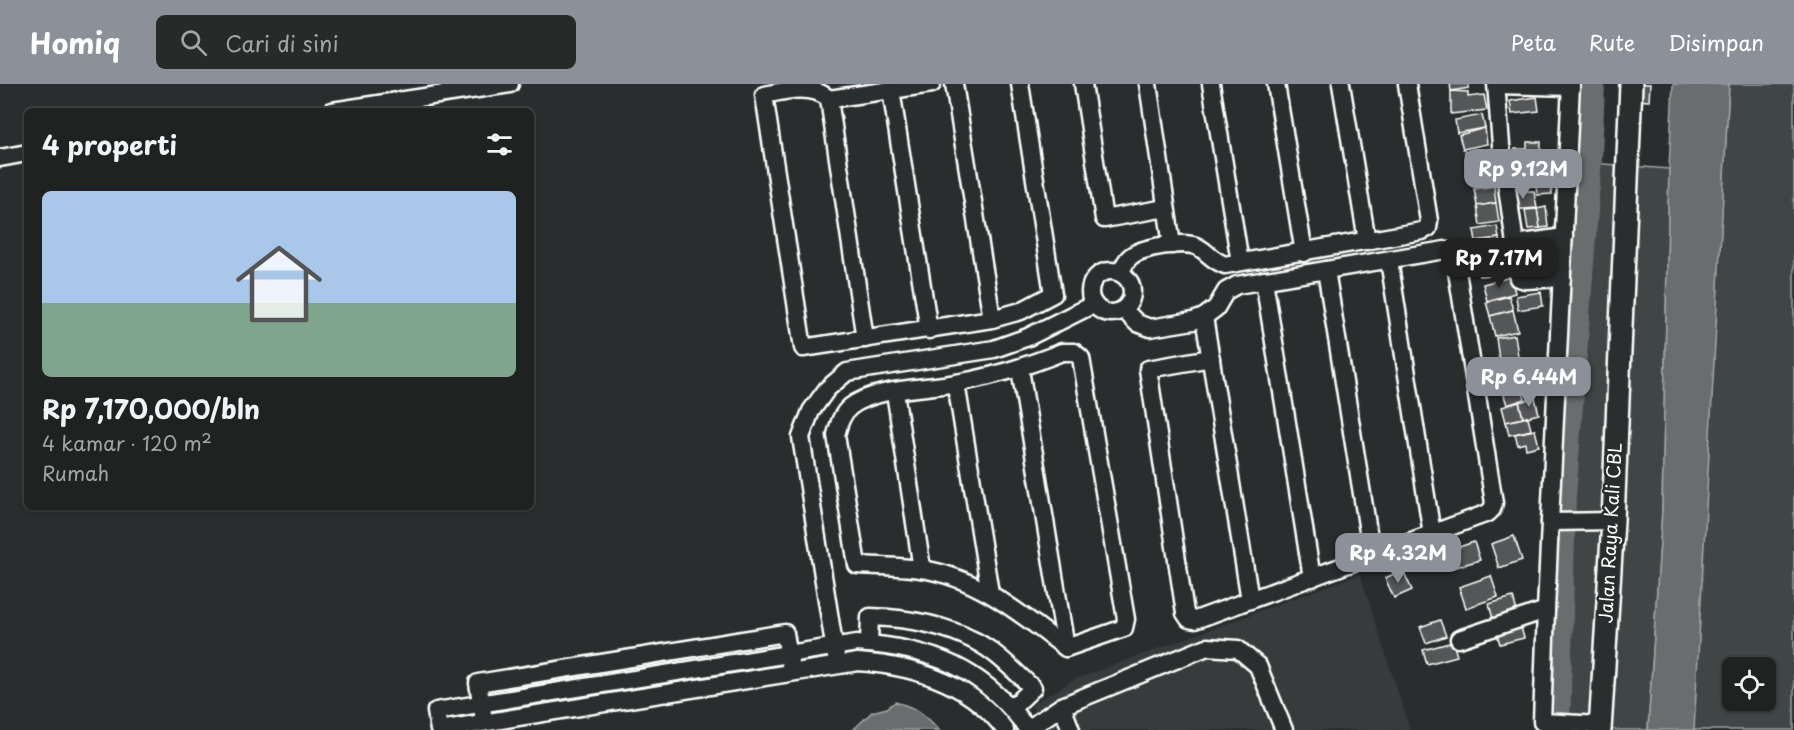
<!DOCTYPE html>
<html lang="id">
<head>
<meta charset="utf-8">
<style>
	:root { --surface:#202222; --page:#282a2a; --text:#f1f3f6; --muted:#a2a4a5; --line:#3d3f40; --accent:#8c9099 }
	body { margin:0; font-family:"Playpen Sans",sans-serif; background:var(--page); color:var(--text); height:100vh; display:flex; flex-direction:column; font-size:22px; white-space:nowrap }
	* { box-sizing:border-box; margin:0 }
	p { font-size:20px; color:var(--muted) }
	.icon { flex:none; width:33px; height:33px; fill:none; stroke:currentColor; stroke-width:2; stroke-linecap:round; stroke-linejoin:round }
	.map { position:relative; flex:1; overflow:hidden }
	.details { position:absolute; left:24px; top:24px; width:510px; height:402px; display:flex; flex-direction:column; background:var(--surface); border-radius:9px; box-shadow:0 2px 4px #0004,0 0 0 2px var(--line) }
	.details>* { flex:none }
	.tools { position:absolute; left:1722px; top:573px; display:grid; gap:12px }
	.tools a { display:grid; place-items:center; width:54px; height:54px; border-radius:9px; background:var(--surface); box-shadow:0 2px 4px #0004,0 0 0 2px var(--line); font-size:30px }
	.price { position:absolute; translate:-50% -51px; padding:0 14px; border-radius:12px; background:var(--accent); color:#fff; font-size:20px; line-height:39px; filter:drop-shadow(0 2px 3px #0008) }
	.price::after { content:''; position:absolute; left:50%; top:36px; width:18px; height:14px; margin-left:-9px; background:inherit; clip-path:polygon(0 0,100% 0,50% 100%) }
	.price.active { background:#222; color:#fff }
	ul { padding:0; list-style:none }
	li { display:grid; align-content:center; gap:12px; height:318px; padding:0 18px }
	li span { display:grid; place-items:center; height:186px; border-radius:9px; color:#555 }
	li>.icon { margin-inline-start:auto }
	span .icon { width:108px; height:108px; fill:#fffc; stroke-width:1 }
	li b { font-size:26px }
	h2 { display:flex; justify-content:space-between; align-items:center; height:72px; padding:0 18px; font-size:26px }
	header { display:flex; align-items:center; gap:36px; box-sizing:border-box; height:84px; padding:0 30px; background:var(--accent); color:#fff }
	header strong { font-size:28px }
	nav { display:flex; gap:33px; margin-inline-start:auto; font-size:21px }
	.search { width:420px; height:54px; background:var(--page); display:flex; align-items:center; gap:15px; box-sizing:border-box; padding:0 21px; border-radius:9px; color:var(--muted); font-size:22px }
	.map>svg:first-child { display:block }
	.built { fill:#373a3b }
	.green { fill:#414445; stroke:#a0a2a2; stroke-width:1.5; fill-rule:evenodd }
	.water { fill:#6a6c6d; stroke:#a6a7a7; stroke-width:1.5 }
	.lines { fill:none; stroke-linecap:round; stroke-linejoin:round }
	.river { stroke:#6a6c6d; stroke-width:24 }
	.building { fill:#555758; stroke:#fff; stroke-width:1.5 }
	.minor-casing { stroke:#fff; stroke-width:21 }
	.major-casing { stroke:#fff; stroke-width:26 }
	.minor { stroke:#2a2d2e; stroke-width:16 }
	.major { stroke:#2a2d2e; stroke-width:21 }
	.labels { text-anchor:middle; stroke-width:5; stroke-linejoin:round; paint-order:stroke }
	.street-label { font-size:18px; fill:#fff; stroke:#2a2d2e }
</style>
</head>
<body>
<header>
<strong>Homiq</strong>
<div class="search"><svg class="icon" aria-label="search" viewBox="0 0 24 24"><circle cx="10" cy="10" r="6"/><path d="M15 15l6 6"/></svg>Cari di sini</div>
<nav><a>Peta</a><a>Rute</a><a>Disimpan</a></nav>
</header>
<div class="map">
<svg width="1794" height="646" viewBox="0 0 1794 646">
	<rect width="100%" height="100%" fill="#2a2d2e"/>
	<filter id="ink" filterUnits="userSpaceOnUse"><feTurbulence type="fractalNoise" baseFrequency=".0167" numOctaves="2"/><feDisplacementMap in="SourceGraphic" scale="12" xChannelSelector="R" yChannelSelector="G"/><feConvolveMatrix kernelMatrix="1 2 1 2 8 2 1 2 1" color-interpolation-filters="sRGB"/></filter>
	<g filter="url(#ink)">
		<path class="built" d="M1360,490l50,156h-366l-13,-25 42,-25z"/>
		<g class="green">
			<path d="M1729,0h65v646h-101zM1732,584h34v32h-34z"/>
			<path d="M1590,79l79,6 -7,342 -14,219h-85z"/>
		</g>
		<g class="water">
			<path d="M1673,0h56l-35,646h-46l14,-219 7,-342z"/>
			<path d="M895,618c22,6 29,11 44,28h-86l19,-18 15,-4z"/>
		</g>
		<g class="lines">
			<path class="river" d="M1558,646l6,-233 26,-339 3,-74"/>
		</g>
		<g class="building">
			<path d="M1450,0h19v4l-18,3z"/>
			<path d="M1636,0h14l-1,17 -14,-1z"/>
			<path d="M1451,7l17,1v5l16,-2 3,15 -36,4z"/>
			<path d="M1537,13l2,14 -27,3 -2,-13z"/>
			<path d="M1482,31l3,13 -28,5 -2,-13z"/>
			<path d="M1485,44l2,16 -24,5 -4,-14z"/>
			<path d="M1527,58h14l-1,21h-25v-14h12z"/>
			<path d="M1489,65l2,16 -24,3 -2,-16z"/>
			<path d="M1532,87l2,15 -25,2 -2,-14z"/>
			<path d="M1550,90l2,20 -15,1 -2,-19z"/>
			<path d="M1494,102l2,17 -19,3 -3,-17z"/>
			<path d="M1510,107h24l3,17 -26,2z"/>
			<path d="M1496,119l3,19 -19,3 -3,-19z"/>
			<path d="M1546,123l2,20 -8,1 -3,-19z"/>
			<path d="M1537,125l3,19 -12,1 -3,-19z"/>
			<path d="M1497,142l2,12 -23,3 -2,-11z"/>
			<path d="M1499,154l2,13 -23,4 -2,-14z"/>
			<path d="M1546,164l3,20 -27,5 -3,-14 18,-4v-5z"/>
			<path d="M1496,170l1,21 -18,1 -1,-21z"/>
			<path d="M1511,193l4,16 -28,8 -4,-17z"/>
			<path d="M1541,208l2,14 -25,4 -2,-14z"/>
			<path d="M1509,212l4,14 -23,6 -4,-14z"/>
			<path d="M1513,226l5,21 -23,5 -5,-20z"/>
			<path d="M1515,251l4,28 -19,3 -4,-28z"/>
			<path d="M1536,279l3,18 -13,2 -3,-19z"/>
			<path d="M1517,281l5,16 -20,5 -5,-16z"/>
			<path d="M1521,303l4,12 -18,6 -4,-13z"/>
			<path d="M1535,314l4,16 -16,4 -4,-16z"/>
			<path d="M1519,318l4,16 -17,4 -4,-15z"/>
			<path d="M1528,333l3,13 -22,5 -3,-13z"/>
			<path d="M1535,346l4,16 -13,3 -1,-6 -7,2 -3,-11z"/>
			<path d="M1514,452l8,24 -23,8 -8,-24z"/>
			<path d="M1474,458l6,18 -28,8 -5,-17z"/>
			<path d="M1403,486l9,20 -18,8 -9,-20z"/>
			<path d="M1491,492l7,21 -32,11 -7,-21z"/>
			<path d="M1513,513l4,15 -24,7 -4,-15z"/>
			<path d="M1440,536l6,16 -20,7 -6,-16z"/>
			<path d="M1520,540l4,14 -24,6 -4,-13z"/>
			<path d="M1453,558l4,14 -30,8 -4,-14z"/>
		</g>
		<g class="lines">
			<g class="minor-casing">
				<g id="minor">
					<path d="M932,0l-103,15c-16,-15 -42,-9 -65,-4l39,253 189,-29 29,-8 32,-17 -33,-210"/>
					<path d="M954,0l38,235"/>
					<path d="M1083,0l21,135 62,-11"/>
					<path d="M1148,0l24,161"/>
					<path d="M1211,0l29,178"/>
					<path d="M1276,0l28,169"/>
					<path d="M1341,0l26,157"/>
					<path d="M1496,0l5,61 14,99 49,-7"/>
					<path d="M1571,0l-21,438 63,-1"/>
					<path d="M1497,1l74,2"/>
					<path d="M891,6l38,240"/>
					<path d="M829,15l36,240"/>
					<path d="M332,27l178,-27"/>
					<path d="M0,74l27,-5"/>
					<path d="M1515,160l3,34 8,2 36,-2"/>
					<path d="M1389,176l43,274"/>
					<path d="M1326,186l46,286"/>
					<circle cx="1111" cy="208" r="21"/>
					<path d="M1120,189c3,-5 6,-13 10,-16 11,-10 55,-17 68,-10 11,6 13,13 27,18l197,-34 6,-3 1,-7 -22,-137"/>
					<path d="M1264,196l48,298"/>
					<path d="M1124,226l13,13 13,5 43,-7 11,-4 12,-9 10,-17 11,-6 208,-35 6,4 4,5 39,244 -2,6 -4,4 -293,107 -6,-1 -4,-6 -37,-244 63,-11"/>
					<path d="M1204,233l46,283"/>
					<path d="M1062,268h12l7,6 45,261 -2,9 -58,20c-44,-33 -88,-71 -145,-79 -21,-3 -43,-3 -64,-4l-21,-130c3,-11 5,-20 14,-28 25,-20 76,-18 106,-24 37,-6 71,-17 106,-31z"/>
					<path d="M1020,285l46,279"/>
					<path d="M956,299l34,210"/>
					<path d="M895,308l27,177"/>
					<path d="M1546,526l-4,112 59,3"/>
					<path d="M1459,555l87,-29 4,-88"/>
					<path d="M869,560l1,-27c35,1 73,7 105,24 22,11 40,31 58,47l-21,20"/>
					<path d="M836,573l-35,-220 10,-26 16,-22 20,-17 147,-23 34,-12 66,-33"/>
					<path d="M1062,622l9,24"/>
					<path d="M483,630l-5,-31 307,-50 5,31"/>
					<path d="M1028,645l34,-23 145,-59 31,2 20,17 26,64"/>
					<path d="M1005,646c-34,-47 -92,-64 -147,-68l-419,68 -3,-19 421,-68c74,5 127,25 171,87"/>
				</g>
			</g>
			<g class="major-casing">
				<path id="major" d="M1600,646l13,-209 18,-437"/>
			</g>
			<use href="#minor" class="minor"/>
			<use href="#major" class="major"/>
		</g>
	</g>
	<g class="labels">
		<g class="street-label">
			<text transform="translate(1611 449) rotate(-87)" y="6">Jalan Raya Kali CBL</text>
		</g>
	</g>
</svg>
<div class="tools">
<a><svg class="icon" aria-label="locate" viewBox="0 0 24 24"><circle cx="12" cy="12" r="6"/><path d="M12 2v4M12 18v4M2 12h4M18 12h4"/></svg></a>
</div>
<b class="price" style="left:1523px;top:116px">Rp 9.12M</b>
<b class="price active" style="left:1499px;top:205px">Rp 7.17M</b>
<b class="price" style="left:1529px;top:324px">Rp 6.44M</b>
<b class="price" style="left:1398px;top:500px">Rp 4.32M</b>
<section class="details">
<h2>4 properti<svg class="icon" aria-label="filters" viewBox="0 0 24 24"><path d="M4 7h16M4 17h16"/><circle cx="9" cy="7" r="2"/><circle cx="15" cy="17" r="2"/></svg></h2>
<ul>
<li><span style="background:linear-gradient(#a9c7e8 60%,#7fa58c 0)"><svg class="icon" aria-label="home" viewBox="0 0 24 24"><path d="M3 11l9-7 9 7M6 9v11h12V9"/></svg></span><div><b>Rp 7,170,000/bln</b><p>4 kamar · 120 m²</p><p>Rumah</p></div></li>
</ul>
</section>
</div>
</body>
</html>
